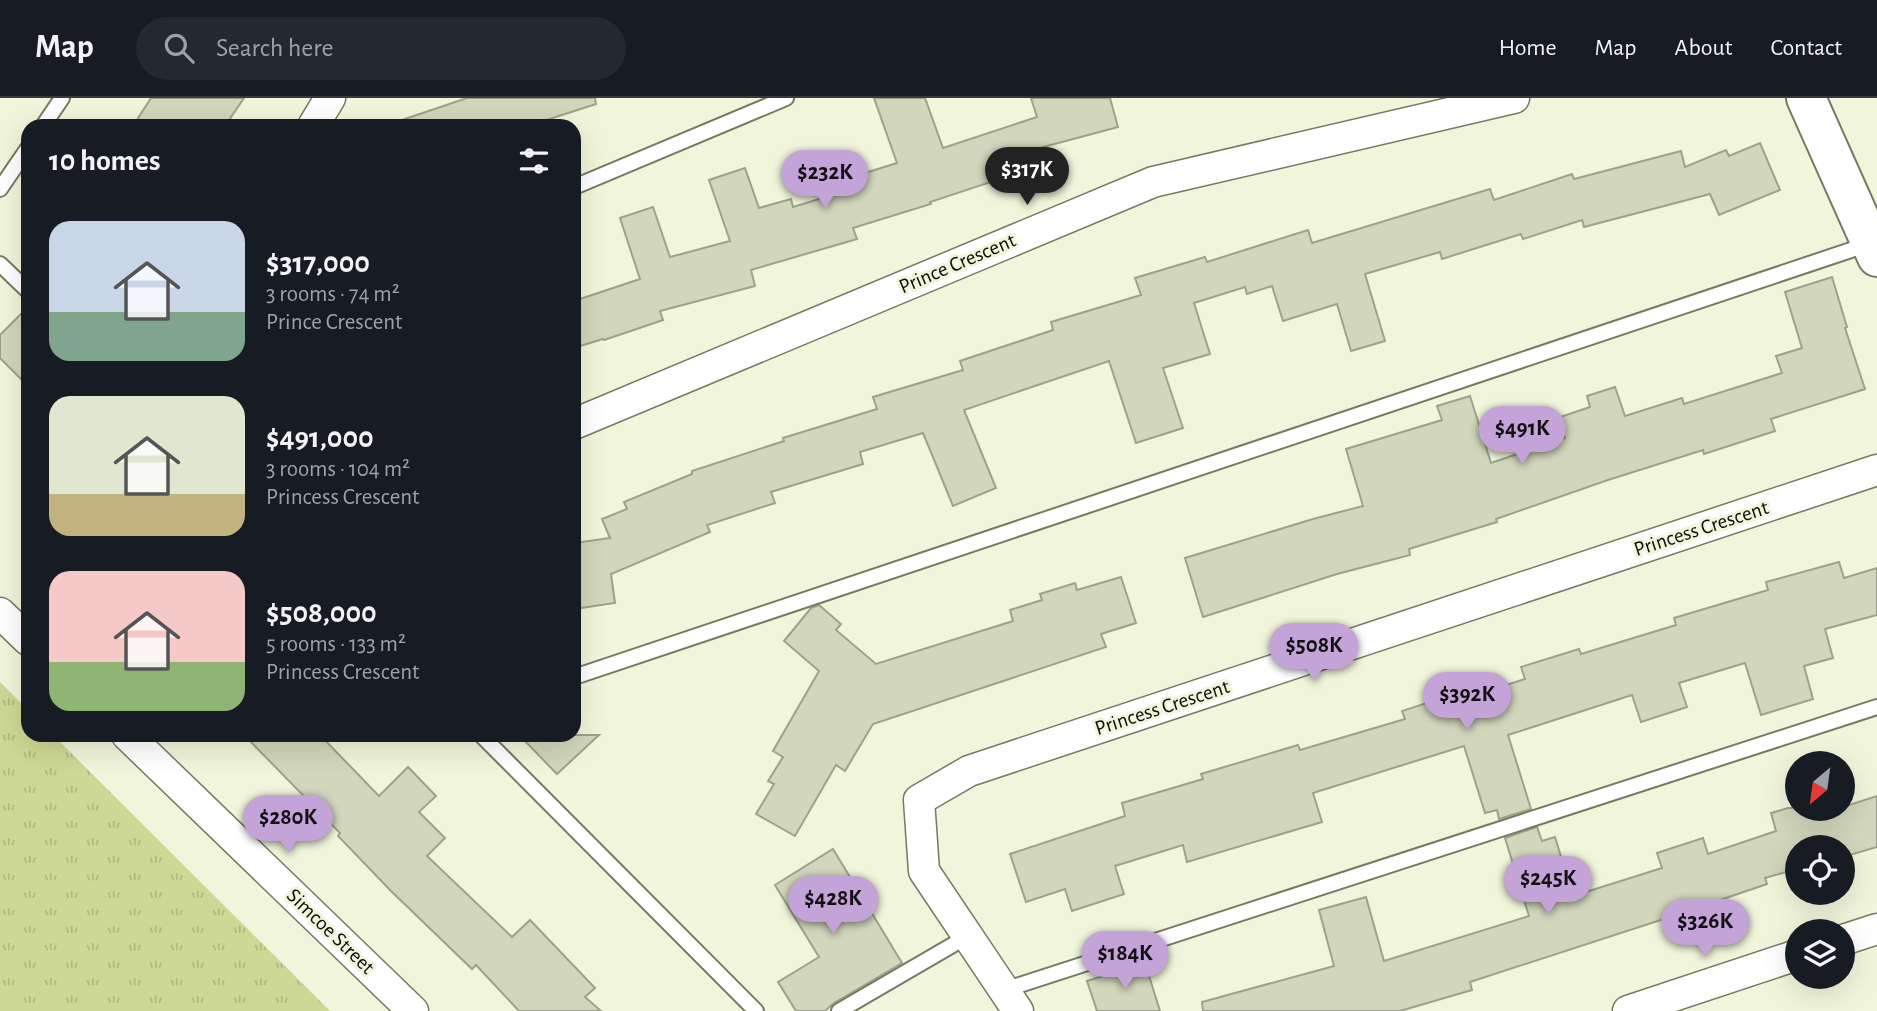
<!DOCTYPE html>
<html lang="en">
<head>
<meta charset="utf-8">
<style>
	:root { --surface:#171b24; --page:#242831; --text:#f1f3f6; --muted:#9ea1a6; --line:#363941; --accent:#c3a3d8 }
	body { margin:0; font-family:"Alegreya Sans",sans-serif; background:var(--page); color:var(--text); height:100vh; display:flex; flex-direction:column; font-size:26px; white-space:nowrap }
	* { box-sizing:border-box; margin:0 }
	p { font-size:23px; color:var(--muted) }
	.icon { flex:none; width:38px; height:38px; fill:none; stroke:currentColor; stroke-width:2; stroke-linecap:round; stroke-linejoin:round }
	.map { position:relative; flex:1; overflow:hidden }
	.details { position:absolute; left:21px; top:21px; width:560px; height:623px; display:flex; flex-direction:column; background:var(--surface); border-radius:21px; box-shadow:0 7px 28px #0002 }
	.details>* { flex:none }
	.needle { width:46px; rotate:209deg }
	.tools { position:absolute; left:1785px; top:653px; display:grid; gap:14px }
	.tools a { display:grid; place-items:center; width:70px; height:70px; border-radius:50%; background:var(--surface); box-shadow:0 7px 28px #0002; font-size:35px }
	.price { position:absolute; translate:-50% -60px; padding:0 16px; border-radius:24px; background:var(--accent); color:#111; font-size:23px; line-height:46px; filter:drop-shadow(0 2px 4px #0008) }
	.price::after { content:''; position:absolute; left:50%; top:42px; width:21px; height:16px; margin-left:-10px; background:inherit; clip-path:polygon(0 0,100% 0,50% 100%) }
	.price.selected { background:#222; color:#fff }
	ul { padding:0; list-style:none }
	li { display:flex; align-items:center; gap:21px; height:175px; padding:0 28px }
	li span { display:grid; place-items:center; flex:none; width:196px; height:140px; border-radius:21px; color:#555 }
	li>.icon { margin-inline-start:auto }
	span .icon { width:84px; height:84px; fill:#fffc; stroke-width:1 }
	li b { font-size:30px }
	h2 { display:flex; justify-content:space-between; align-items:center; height:84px; padding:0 28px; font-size:30px }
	header { display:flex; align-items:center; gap:42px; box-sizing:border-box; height:98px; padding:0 35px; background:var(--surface); border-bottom:2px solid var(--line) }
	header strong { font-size:33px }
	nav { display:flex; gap:38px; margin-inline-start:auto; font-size:24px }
	.search { width:490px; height:63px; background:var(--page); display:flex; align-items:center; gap:18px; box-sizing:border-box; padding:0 24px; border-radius:38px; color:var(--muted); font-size:26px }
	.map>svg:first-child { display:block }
	.grass { fill:url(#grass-tufts) }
	.building { fill:#d1d6bc; stroke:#9ea28a; stroke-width:2 }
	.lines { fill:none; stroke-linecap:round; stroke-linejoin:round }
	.lane-casing { stroke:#767a63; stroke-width:18 }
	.street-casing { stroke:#767a63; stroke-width:33 }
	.secondary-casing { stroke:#767a63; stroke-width:42 }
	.lane { stroke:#fff; stroke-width:14 }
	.street { stroke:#fff; stroke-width:30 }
	.secondary { stroke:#fff; stroke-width:38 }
	.labels { text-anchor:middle; stroke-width:6; stroke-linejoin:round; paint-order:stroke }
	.street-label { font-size:21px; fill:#0d0f06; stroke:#f0f5db }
</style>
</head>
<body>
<header>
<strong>Map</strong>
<div class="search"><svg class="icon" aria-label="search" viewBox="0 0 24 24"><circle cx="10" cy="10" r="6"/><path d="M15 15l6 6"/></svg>Search here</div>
<nav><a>Home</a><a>Map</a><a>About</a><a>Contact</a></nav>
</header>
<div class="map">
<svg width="1877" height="913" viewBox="0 0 1877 913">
	<defs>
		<pattern id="grass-tufts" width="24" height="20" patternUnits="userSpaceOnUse" patternTransform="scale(1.75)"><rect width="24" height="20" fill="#ced895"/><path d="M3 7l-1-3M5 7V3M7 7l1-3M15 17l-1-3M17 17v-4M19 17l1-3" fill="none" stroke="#b0b87f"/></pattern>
	</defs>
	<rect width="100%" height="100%" fill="#f0f5db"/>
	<path class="grass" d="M0,584l28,28v25h25l277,276h-330z"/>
	<g class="building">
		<path d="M151,0h93l-19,28h-92z"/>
		<path d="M467,0h128l1,6 -68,22h-128l-1,-5z"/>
		<path d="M874,0h51l18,50 94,-31 -6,-19h79l8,29 -82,22 6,16 -112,37 1,2 -78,24 4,11 -106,31 4,16 -95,25 3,9 -59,20 -1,-1 -29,9v-47l66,-22 -20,-61 33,-11 17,50 60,-16 -21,-61 36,-12 14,40 32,-9 2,8 62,-19 -3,-11 45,-14z"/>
		<path d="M1760,45l20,47 -61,25 -9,-21 -126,33 -2,-7 -59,19 -2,-5 -79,25 -2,-7 -75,22 20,67 -34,10 -14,-47 -54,17 -11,-35 -25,8 -2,-7 -51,16 16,51 -47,14 20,60 -47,15 -27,-82 -145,49 32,78 -43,18 -30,-73 -63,19 3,12 -92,28 4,11 -68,22 3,7 -99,42 4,29 -41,6v-66l36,-5 -8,-19 25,-10 -3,-7 68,-28v-3l92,-30 -1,-3 94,-29 -4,-12 90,-27 -3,-9 93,-31 -2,-8 90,-27 -6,-17 70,-21 2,5 101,-32 4,13 178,-54 4,11 78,-26 2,5 107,-28 4,16 41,-17 3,6z"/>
		<path d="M1832,179l15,50 -2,1 20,61 -94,30 4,12 -71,23 -1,-4 -95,30 -112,39 1,3 -88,27 1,6 -73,19 -134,43 -18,-59 128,-39 50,-13 -17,-57 96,-29 -5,-14 33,-10 21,67 74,-25 -8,-20 33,-11 -3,-11 28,-9 10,29 57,-18 2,6 98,-31 -6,-17 26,-8 -17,-56z"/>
		<path d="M28,209v79l-28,-28v-23z"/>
		<path d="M1839,464l5,16 33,-10v47l-52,14 8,29 -29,8 9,33 -52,16 -16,-52 -66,20 8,24 -46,15 -9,-27 -124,40 23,74 -32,10 -2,-9 -12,3 -21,-67 -151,47 9,29 -135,40 -4,-17 -68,21 9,28 -52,17 -7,-22 -39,13 -16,-48 115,-38 -3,-13 81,-24 -2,-5 97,-29 2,5 105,-31 -3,-8 67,-22 2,7 54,-17 -4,-12 58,-18 2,5 95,-29 -2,-7 94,-28 -2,-8z"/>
		<path d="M1121,479l15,46 -35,11 5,13 -233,77 -28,47 -9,-6 -41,71 -39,-22 18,-30 -6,-3 15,-24 -10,-6 46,-80 -35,-30 27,-33 8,-3 22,19 -5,6 40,34 137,-43 -3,-11 32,-10 -2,-6 35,-11 2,7z"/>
		<path d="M244,637h76l59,61 29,-29 28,29 -17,16 26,26 -18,18 85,81 18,-17 65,68 -10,9 16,14h-82l-43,-46 -4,4 -81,-78 -53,-55 2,-3z"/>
		<path d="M519,637h80l-42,39z"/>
		<path d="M1877,698v51l-34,10v-10h-46v22l-32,9 2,6 -97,33 -200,65 2,8 -72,21h-197l-1,-9 132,-36 -15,-56 47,-13 18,64 145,-45 -24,-78 32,-11 5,14 13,-4 18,59 89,-28 -5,-15 46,-15 5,16 68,-23 -5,-18 17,-5h55v-1z"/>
		<path d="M833,751l69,114 -68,40 -9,8h-29l-18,-29 41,-25 -44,-72z"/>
		<path d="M1145,865l15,48h-63l-10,-30z"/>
	</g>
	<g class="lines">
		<g class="lane-casing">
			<g id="lane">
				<path d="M43,28l19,-28"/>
				<path d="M574,89l212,-89"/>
				<path d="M0,91l28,-41"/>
				<path d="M0,166l28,27"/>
				<path d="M574,579l1295,-433"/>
				<path d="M481,637l275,276"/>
				<path d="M1004,892l873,-283"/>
				<path d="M839,913l129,-75"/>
			</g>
		</g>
		<g class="street-casing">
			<g id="street">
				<path d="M313,28l17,-28"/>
				<path d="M574,326l579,-242 361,-84"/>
				<path d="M0,515l28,27"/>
				<path d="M127,637l286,276"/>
				<path d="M1843,842l34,-11"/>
				<path d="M1018,913l-94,-140 -5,-71 50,-29 908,-301"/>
				<path d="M1628,913l169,-56"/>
			</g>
		</g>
		<g class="secondary-casing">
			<path id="secondary" d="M1806,0l71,159"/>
		</g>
		<use href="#lane" class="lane"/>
		<use href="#street" class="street"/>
		<use href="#secondary" class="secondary"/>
	</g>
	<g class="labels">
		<g class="street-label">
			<text transform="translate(957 165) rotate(-23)" y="7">Prince Crescent</text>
			<text transform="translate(1701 430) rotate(-18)" y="7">Princess Crescent</text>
			<text transform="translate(1162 609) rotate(-18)" y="7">Princess Crescent</text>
			<text transform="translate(331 833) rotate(44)" y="7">Simcoe Street</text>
		</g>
	</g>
</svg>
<div class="tools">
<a><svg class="needle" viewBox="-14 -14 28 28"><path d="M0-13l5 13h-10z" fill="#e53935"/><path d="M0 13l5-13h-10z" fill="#9ea1a6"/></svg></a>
<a><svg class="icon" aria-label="locate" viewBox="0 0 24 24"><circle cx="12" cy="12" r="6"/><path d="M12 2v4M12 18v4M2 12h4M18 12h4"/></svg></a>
<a><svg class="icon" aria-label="layers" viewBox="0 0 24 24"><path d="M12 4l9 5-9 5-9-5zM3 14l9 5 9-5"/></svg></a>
</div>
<b class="price selected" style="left:1027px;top:109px">$317K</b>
<b class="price" style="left:825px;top:112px">$232K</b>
<b class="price" style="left:1522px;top:368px">$491K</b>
<b class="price" style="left:1314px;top:585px">$508K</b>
<b class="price" style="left:1467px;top:634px">$392K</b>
<b class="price" style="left:288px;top:757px">$280K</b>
<b class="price" style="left:1548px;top:818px">$245K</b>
<b class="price" style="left:833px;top:838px">$428K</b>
<b class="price" style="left:1705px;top:861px">$326K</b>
<b class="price" style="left:1125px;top:893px">$184K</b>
<section class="details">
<h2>10 homes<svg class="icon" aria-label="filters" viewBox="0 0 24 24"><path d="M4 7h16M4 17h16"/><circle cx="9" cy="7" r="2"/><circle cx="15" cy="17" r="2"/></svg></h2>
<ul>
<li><span style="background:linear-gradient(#c9d6e8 65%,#7fa58c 0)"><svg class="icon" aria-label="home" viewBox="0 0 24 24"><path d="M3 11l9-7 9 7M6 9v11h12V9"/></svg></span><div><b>$317,000</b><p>3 rooms · 74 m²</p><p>Prince Crescent</p></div></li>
<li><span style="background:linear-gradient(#dfe7d0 70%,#c2b280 0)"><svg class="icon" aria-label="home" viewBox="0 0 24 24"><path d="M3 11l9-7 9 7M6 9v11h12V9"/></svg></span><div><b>$491,000</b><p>3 rooms · 104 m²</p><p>Princess Crescent</p></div></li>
<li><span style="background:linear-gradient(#f6c9c9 65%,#8fb573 0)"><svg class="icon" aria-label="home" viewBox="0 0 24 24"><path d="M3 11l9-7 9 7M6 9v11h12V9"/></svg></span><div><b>$508,000</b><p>5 rooms · 133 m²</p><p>Princess Crescent</p></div></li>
</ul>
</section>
</div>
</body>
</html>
